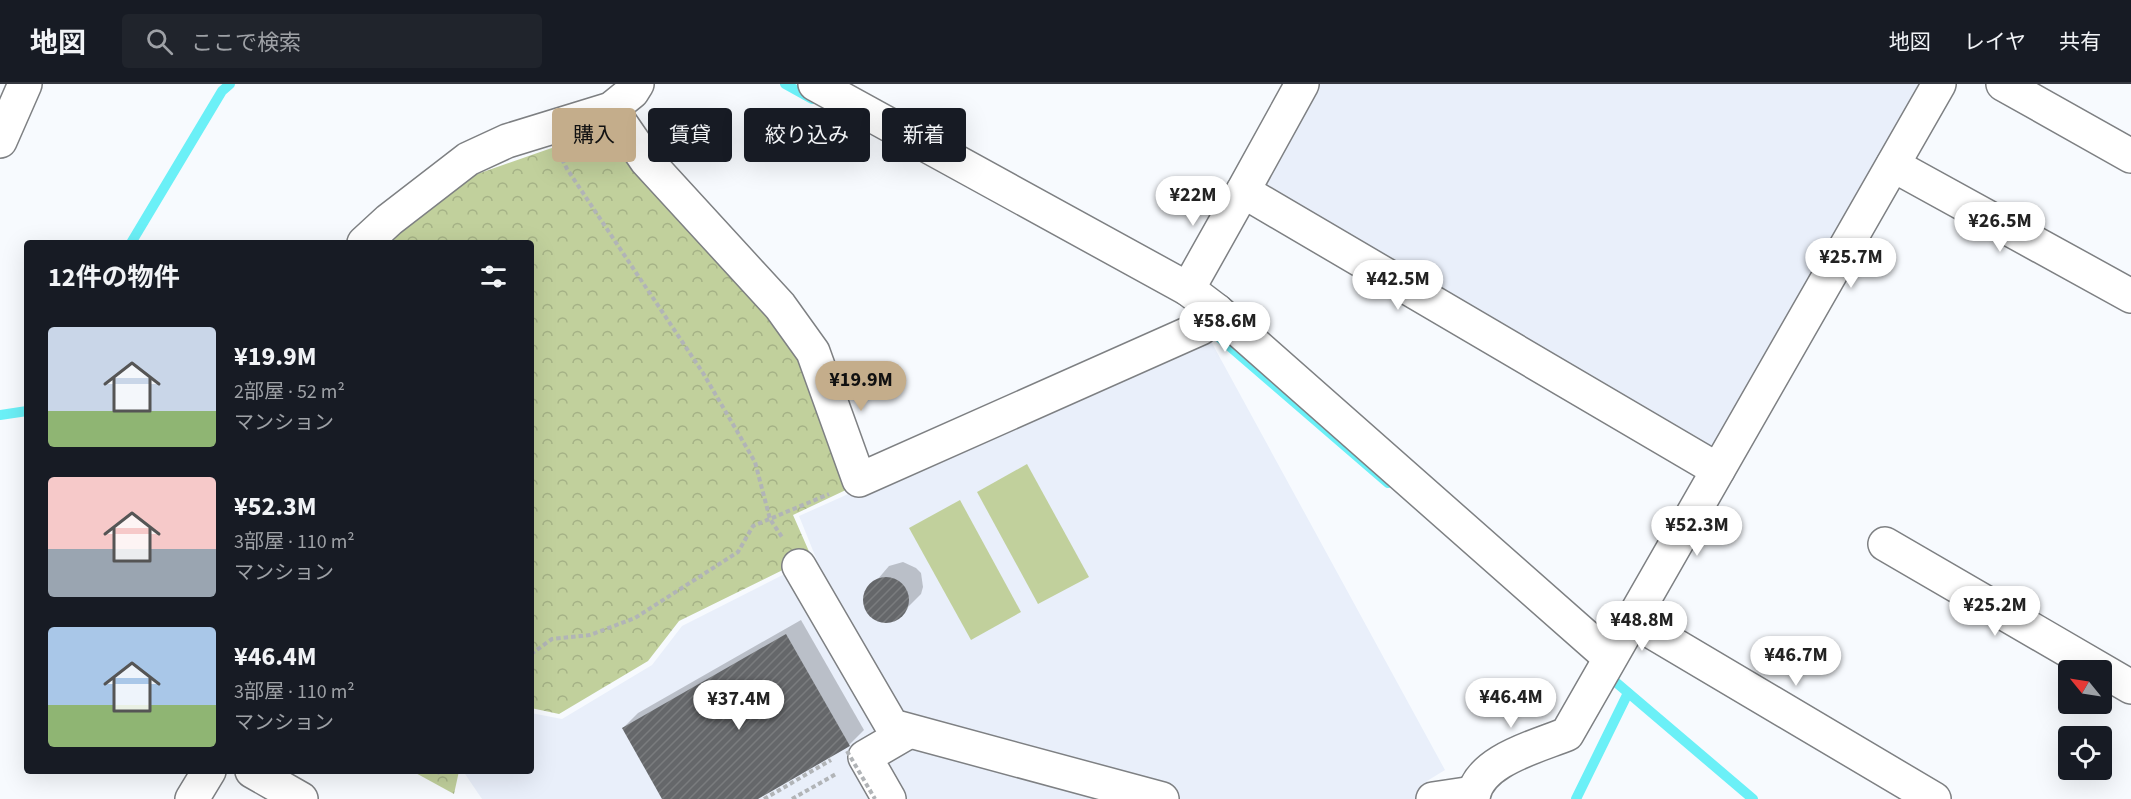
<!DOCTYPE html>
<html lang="ja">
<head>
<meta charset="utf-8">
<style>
	:root { --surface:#171b24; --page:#20242c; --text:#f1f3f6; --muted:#9ea1a6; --line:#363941; --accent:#c4ad8b }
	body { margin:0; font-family:"Source Sans 3","Noto Sans JP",sans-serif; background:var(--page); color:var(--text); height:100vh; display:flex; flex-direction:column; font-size:22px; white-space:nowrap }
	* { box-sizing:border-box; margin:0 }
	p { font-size:20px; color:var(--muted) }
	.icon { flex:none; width:33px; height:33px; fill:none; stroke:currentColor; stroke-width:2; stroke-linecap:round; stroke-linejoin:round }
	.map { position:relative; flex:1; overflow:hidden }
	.side { position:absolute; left:24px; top:156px; width:510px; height:534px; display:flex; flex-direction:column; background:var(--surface); border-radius:6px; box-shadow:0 6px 24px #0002 }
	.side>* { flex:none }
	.top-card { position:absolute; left:552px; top:24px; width:570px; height:54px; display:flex; gap:12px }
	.needle { width:39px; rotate:300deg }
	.tools { position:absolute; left:2058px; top:576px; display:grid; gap:12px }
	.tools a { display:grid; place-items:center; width:54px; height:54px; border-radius:6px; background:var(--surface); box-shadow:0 6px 24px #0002; font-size:30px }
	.price { position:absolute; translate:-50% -51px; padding:0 14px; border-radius:21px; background:#fff; color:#222; font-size:20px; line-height:39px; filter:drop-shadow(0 2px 3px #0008) }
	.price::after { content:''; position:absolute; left:50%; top:36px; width:18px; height:14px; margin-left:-9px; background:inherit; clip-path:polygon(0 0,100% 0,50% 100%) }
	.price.selected { background:var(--accent); color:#111 }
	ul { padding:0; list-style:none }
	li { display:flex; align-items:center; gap:18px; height:150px; padding:0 24px }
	li span { display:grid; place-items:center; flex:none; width:168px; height:120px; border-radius:6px; color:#555 }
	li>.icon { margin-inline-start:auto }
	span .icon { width:72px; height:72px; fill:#fffc; stroke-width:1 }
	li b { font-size:26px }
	h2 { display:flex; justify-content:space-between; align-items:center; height:72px; padding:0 24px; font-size:26px }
	.pill { padding:0 21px; border-radius:6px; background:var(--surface); box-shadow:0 6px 24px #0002; font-size:21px; line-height:54px }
	.pill.selected { background:var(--accent); color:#111 }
	header { display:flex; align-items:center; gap:36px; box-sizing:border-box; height:84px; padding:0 30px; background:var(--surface); border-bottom:2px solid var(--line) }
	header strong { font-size:28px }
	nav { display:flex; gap:33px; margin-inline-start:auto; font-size:21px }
	.search { width:420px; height:54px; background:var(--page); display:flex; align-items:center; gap:15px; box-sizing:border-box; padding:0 21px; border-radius:6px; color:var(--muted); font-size:22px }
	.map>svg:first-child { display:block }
	.built { fill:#e9effa }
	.park { fill:url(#park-crowns) }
	.pitch { fill:#c1d09c }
	.shadow { fill:#0003 }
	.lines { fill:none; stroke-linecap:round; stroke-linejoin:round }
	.stream { stroke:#6bf0f7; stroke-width:10 }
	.building { fill:url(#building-hatch) }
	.minor-casing { stroke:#7e8083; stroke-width:36 }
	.path { stroke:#b1b4b7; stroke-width:4; stroke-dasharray:4.5 3; stroke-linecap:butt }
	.minor { stroke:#fff; stroke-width:33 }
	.path-bridge { stroke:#b1b4b7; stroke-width:4; stroke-dasharray:4.5 3; stroke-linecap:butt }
</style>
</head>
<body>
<header>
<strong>地図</strong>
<div class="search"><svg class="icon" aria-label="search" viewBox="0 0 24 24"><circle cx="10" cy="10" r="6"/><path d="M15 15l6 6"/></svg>ここで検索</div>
<nav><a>地図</a><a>レイヤ</a><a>共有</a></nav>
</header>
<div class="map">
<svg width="2131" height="715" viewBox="0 0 2131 715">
	<defs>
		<pattern id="park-crowns" width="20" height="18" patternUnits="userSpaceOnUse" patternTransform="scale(1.5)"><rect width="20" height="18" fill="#c1d09c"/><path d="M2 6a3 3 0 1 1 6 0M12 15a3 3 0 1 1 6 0" fill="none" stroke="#a5b286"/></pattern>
		<pattern id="building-hatch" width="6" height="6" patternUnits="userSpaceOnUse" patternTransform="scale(1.5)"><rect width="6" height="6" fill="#65676a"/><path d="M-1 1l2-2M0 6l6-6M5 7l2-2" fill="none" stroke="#7a7c7e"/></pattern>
	</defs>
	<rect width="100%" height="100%" fill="#f7fafe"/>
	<g class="built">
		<path d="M1316,0h604l-212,371 -452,-265z"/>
		<path d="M1207,250l238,436 -18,11 10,18h-955l-19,-28h68v-58l31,6 90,-54 30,-39 134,-68 -17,-42z"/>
	</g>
	<g class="park">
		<path d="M609,44l196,229 45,131 -57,27 18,41 -132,65 -31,40 -89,53 -28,-6v-465h-149l81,-64z"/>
		<path d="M412,687h47l-5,23z"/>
	</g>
	<g class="pitch">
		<path d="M1027,380l62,113 -51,27 -61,-112z"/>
		<path d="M960,416l61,112 -50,28 -62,-112z"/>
	</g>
	<g class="shadow">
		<path d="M903,478l13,6 5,5 2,14 -2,7 -26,26 -14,2 -12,-8 -3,-6 -1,-14 24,-28z"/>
		<path d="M801,536l63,110 -15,15 -226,-17 15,-15z"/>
	</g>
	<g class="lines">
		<g class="stream">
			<path d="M785,0l27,15"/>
			<path d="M131,159l91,-152 8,-7"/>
			<path d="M1213,248l175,151"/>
			<path d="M0,331l27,-4"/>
			<path d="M1605,589l148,126"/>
			<path d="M1576,715l52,-106"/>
		</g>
	</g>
	<g class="building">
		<circle cx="886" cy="516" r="23"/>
		<path d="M786,550l64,112 -92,53h-96l-40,-71z"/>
	</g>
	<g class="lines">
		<g class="minor-casing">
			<g id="minor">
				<path d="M815,0l373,205 29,22 392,346"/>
				<path d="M1302,0l-59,107 475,279"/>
				<path d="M2003,0l128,72"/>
				<path d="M611,25l35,51 134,146 33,46 46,128 342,-152 16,-17"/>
				<path d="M0,57l25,-57"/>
				<path d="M1893,81l238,131"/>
				<path d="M364,159l25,-23 79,-61 39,-18 104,-32 21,-17 5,-8"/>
				<path d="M1188,205l55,-98"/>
				<path d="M1885,460l246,143"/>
				<path d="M799,482l93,160 270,73"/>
				<path d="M1632,536l302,179"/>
				<path d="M252,687l49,28"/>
				<path d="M192,715l17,-28"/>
				<path d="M889,715l-24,-42 43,-25"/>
				<path d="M1433,715l40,-6"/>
				<path d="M1473,715c3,-38 65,-53 94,-65l372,-650"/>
			</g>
		</g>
		<g class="path">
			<path d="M562,75l5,10 136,204 52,89 15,57 12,18"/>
			<path d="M531,570l21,-15 38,-4 45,-17 103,-66 15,-26 76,-32"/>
			<path d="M436,687l5,3 1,-3"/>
			<path d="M764,715l67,-39"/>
			<path d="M792,715l44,-25"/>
		</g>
		<use href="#minor" class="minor"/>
		<path class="path-bridge" d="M847,667l28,48"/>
	</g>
</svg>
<div class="tools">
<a><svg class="needle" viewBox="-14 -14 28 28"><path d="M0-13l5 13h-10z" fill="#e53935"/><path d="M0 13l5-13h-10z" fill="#9ea1a6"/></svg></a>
<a><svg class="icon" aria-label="locate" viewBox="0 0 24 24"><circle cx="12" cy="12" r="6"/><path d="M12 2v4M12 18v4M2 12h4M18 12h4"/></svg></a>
</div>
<b class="price" style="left:1193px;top:143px">¥22M</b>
<b class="price" style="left:2000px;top:169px">¥26.5M</b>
<b class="price" style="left:1851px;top:205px">¥25.7M</b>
<b class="price" style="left:1398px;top:227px">¥42.5M</b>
<b class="price" style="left:1225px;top:269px">¥58.6M</b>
<b class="price selected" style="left:861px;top:328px">¥19.9M</b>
<b class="price" style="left:1697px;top:473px">¥52.3M</b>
<b class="price" style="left:1995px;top:553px">¥25.2M</b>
<b class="price" style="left:1642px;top:568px">¥48.8M</b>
<b class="price" style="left:1796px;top:603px">¥46.7M</b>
<b class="price" style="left:1511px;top:645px">¥46.4M</b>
<b class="price" style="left:739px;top:647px">¥37.4M</b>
<div class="top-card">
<a class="pill selected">購入</a>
<a class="pill">賃貸</a>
<a class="pill">絞り込み</a>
<a class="pill">新着</a>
</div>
<section class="side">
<h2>12件の物件<svg class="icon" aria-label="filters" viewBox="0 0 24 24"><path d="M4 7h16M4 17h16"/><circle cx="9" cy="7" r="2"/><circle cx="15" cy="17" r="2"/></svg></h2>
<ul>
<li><span style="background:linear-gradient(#c9d6e8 70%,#8fb573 0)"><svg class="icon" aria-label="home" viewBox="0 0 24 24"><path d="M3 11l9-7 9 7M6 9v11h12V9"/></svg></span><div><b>¥19.9M</b><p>2部屋 · 52 m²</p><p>マンション</p></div></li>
<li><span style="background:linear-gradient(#f6c9c9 60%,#9aa5b1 0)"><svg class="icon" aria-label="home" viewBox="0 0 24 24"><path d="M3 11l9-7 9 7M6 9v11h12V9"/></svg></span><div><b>¥52.3M</b><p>3部屋 · 110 m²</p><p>マンション</p></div></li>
<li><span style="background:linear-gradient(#a9c7e8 65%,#8fb573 0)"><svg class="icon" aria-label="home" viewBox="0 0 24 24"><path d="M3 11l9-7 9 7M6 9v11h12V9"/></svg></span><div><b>¥46.4M</b><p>3部屋 · 110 m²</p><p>マンション</p></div></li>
</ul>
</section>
</div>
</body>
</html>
